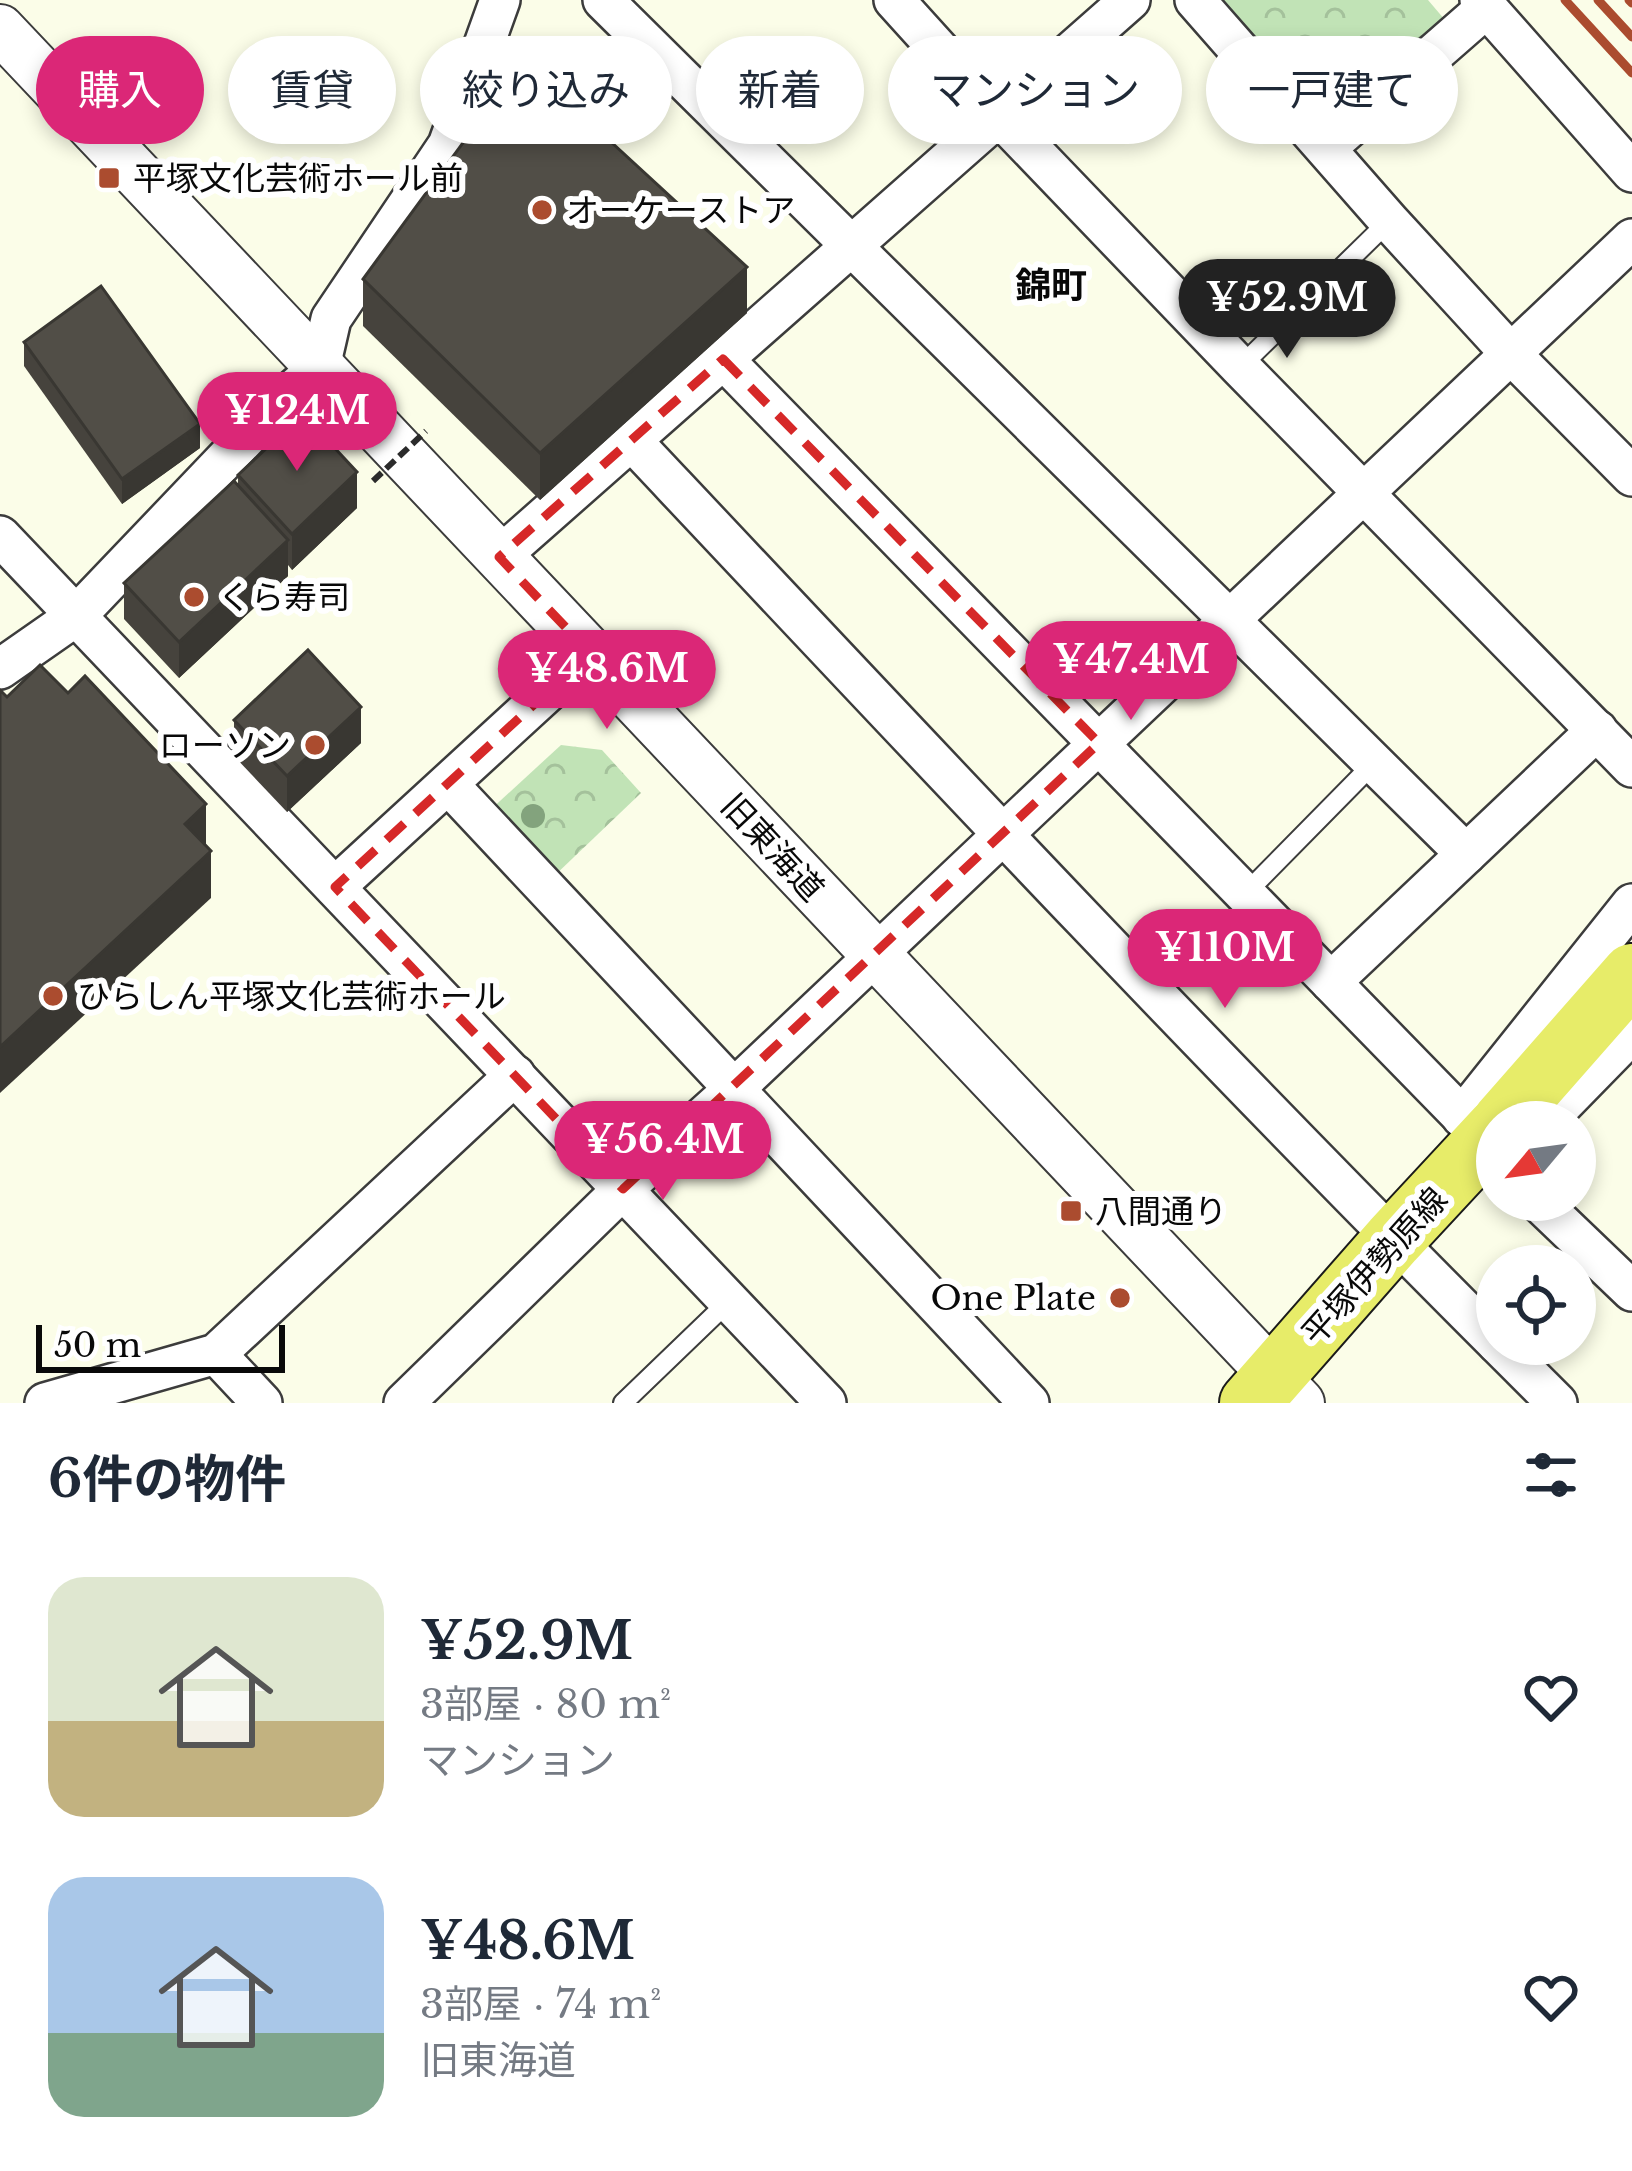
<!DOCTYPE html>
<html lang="ja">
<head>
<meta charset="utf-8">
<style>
	:root { --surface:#fff; --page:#f2f2f3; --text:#1f2937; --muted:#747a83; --accent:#db2777 }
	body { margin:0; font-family:"Libre Baskerville","Noto Sans JP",serif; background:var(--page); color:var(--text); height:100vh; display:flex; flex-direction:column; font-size:45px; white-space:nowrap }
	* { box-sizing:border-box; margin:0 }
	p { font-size:39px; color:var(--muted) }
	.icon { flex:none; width:66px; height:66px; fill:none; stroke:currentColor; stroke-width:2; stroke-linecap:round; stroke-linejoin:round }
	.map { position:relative; height:1403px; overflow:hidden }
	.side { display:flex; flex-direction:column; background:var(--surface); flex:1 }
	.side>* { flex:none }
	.hud { position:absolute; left:36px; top:36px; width:1560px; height:108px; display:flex; gap:24px }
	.needle { width:78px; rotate:241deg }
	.fabs { position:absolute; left:1476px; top:1101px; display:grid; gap:24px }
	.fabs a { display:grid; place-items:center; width:120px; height:120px; border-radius:50%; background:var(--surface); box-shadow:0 6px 18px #0003; font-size:60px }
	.scale { position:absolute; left:36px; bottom:30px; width:249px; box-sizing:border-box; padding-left:12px; border:6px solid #090909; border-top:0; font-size:33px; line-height:42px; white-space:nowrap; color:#090909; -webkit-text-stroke:9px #fff; paint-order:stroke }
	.price { position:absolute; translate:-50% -102px; padding:0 27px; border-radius:42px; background:var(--accent); color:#fff; font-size:39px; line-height:78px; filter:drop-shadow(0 3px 6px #0008) }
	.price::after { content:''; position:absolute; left:50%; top:72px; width:36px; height:27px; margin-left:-18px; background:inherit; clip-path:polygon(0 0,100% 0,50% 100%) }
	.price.selected { background:#222; color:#fff }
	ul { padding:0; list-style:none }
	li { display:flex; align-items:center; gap:36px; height:300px; padding:0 48px }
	li span { display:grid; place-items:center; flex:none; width:336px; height:240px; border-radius:36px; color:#555 }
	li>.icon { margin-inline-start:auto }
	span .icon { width:144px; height:144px; fill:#fffc; stroke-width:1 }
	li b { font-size:51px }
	h2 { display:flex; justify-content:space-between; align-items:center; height:144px; padding:0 48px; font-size:51px }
	.tag { padding:0 42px; border-radius:54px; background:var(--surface); box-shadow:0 6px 18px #0003; font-size:42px; line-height:108px }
	.tag.selected { background:var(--accent); color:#fff }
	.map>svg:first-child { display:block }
	.park { fill:url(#park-crowns) }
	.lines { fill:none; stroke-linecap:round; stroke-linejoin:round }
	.service-casing { stroke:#3c3c3c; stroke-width:22 }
	.minor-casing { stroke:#3c3c3c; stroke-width:44 }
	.tertiary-casing { stroke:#3c3c3c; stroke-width:52 }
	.primary-casing { stroke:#1a1a1a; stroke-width:64 }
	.service { stroke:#fff; stroke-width:18 }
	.minor { stroke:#fff; stroke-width:39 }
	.tertiary { stroke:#fff; stroke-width:48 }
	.primary { stroke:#e7ec69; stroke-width:60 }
	.rail { stroke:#ab4c2f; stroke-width:9 }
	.path-bridge { stroke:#2b2b2b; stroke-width:6; stroke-dasharray:12 6; stroke-linecap:butt }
	.tree { fill:#83a37d }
	.wall { fill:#46433d }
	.shaded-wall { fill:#393732 }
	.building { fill:#514e47; stroke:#393732; stroke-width:3 }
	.marked { fill:none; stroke:#d62828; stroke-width:9; stroke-dasharray:24 15; stroke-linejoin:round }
	.poi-dot { fill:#ab4c2f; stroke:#fff; stroke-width:4.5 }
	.labels { text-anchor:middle; stroke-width:12; stroke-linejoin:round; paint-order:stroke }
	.poi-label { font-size:33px; fill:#090909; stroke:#fff; text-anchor:start }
	.street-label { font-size:33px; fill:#090909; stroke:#fff }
	.neighbourhood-label { font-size:36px; font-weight:bold; fill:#090909; stroke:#fff }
</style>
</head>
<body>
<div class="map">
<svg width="1632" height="1403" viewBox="0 0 1632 1403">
	<defs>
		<pattern id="park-crowns" width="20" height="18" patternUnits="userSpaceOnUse" patternTransform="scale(3)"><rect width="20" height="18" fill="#c1e3b6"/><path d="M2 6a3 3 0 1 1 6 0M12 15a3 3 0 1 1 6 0" fill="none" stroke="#a4c19b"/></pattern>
	</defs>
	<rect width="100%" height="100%" fill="#fbfde8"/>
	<g class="park">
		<path d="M1220,0h208l17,20 -116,101z"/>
		<path d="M561,745l41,5 39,43 -90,86 -63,-67z"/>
	</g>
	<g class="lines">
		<g class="service-casing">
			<g id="service">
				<path d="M1240,367l149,-146"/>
				<path d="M1245,894l129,-131"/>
				<path d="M623,1403l106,-102"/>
			</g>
		</g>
		<g class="minor-casing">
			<g id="minor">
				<path d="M603,0l863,854"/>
				<path d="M894,0l105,116 241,251 392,400"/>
				<path d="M1195,0l194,221 122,133 121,122"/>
				<path d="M1480,0l152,172"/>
				<path d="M1326,148l160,-140"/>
				<path d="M723,359l763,782"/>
				<path d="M631,440c286,304 571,608 866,903"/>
				<path d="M0,536l826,867"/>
				<path d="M499,557l631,-557"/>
				<path d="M0,669l76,-53 208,-218 36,-31 11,-48 117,-174 52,-145"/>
				<path d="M448,784l581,619"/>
				<path d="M335,887l255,-234"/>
				<path d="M1331,982l266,-252"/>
				<path d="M1462,1117l170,-213"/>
				<path d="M1545,1122l87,-89"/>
				<path d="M1537,1200l95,91"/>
				<path d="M1498,1344l59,59"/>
				<path d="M216,1354l46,49"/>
				<path d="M45,1403l171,-49 299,-279"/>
				<path d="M404,1403l219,-214 111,-100 898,-850"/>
			</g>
		</g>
		<g class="tertiary-casing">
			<path id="tertiary" d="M0,29l1300,1374"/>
		</g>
		<g class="primary-casing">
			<g id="primary">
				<path d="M1502,1122l130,-148"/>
				<path d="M1250,1403l143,-163 104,-112"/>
			</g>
		</g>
		<use href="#service" class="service"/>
		<use href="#minor" class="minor"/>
		<use href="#tertiary" class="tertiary"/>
		<use href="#primary" class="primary"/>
		<g class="rail">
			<path d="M1565,0l67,73"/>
			<path d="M1598,0l34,37"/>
			<path d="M1629,0l3,3"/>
		</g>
		<path class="path-bridge" d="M373,481l53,-50"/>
	</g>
	<circle class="tree" cx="533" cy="816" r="12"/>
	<g class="wall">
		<path d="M363,279l384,34 -207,187 -177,-174z"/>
		<path d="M24,342l176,106 -78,56 -98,-138z"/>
		<path d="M238,475l119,33 -65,62 -4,-5v11l-109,102 -55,-59v-36l114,-98z"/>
		<path d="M234,720l127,23 -74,69 -53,-56z"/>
	</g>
	<g class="shaded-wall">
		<path d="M747,267v46l-207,187v-47z"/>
		<path d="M200,424v24l-78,56v-25z"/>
		<path d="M357,472v36l-65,62v-36z"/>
		<path d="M288,540v36l-109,102v-36z"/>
		<path d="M361,707v36l-74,69v-36z"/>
		<path d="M206,804v47l-21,-27z"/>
		<path d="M211,851v47l-211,195v-46z"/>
	</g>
	<g class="building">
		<path d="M523,61l224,206 -207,186 -177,-174z"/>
		<path d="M101,286l99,138 -78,55 -98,-137z"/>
		<path d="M303,414l54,58 -65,62 -54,-59z"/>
		<path d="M234,481l54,59 -109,102 -55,-59z"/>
		<path d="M308,650l53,57 -74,69 -53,-56z"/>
		<path d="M40,665l28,28 17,-17 121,128 -21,20 26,27 -211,196v-357l7,7z"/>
	</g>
	<path class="marked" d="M723,359l376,384 -476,446 -288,-302 255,-234 -91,-96z"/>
	<g class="poi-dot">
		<rect x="97" y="166" width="24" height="24" rx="6"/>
		<circle cx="542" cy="210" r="12"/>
		<circle cx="194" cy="597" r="12"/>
		<circle cx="315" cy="745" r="12"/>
		<circle cx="53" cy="996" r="12"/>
		<rect x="1059" y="1199" width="24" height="24" rx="6"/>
		<circle cx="1120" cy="1298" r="12"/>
	</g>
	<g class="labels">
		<g class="poi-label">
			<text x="133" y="190">平塚文化芸術ホール前</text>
			<text x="566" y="222">オーケーストア</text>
			<text x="218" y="609">くら寿司</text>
			<text x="291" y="757" text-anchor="end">ローソン</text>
			<text x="77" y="1008">ひらしん平塚文化芸術ホール</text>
			<text x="1095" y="1223">八間通り</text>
			<text x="1096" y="1310" text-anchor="end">One Plate</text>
		</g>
		<g class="street-label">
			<text transform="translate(773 847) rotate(47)" y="12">旧東海道</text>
			<text transform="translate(1374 1266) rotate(-48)" y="12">平塚伊勢原線</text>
		</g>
		<g class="neighbourhood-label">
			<text x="1051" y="298">錦町</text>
		</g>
	</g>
</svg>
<div class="fabs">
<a><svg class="needle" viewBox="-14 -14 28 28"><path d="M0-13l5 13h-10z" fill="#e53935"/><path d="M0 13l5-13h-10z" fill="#747a83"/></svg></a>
<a><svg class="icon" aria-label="locate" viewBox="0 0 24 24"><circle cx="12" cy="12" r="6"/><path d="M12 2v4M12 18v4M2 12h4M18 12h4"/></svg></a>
</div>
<div class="scale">50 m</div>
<b class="price selected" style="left:1287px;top:361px">¥52.9M</b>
<b class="price" style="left:297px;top:474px">¥124M</b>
<b class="price" style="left:1131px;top:723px">¥47.4M</b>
<b class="price" style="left:607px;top:732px">¥48.6M</b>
<b class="price" style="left:1225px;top:1011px">¥110M</b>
<b class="price" style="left:663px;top:1203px">¥56.4M</b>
<div class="hud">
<a class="tag selected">購入</a>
<a class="tag">賃貸</a>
<a class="tag">絞り込み</a>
<a class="tag">新着</a>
<a class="tag">マンション</a>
<a class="tag">一戸建て</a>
</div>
</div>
<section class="side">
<h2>6件の物件<svg class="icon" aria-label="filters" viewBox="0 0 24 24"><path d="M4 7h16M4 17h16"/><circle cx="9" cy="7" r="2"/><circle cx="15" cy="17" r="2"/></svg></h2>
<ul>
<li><span style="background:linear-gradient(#dfe7d0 60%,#c2b280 0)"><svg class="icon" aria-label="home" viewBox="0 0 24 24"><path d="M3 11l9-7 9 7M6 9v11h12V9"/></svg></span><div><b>¥52.9M</b><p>3部屋 · 80 m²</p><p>マンション</p></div><svg class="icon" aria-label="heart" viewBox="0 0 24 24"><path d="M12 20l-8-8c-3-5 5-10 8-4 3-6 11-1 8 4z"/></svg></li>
<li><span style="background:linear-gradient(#a9c7e8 65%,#7fa58c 0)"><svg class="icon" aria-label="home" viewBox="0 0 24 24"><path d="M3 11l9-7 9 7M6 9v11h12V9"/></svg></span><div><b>¥48.6M</b><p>3部屋 · 74 m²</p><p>旧東海道</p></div><svg class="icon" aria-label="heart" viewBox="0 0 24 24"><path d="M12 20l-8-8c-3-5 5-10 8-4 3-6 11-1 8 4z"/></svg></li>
</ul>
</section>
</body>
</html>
